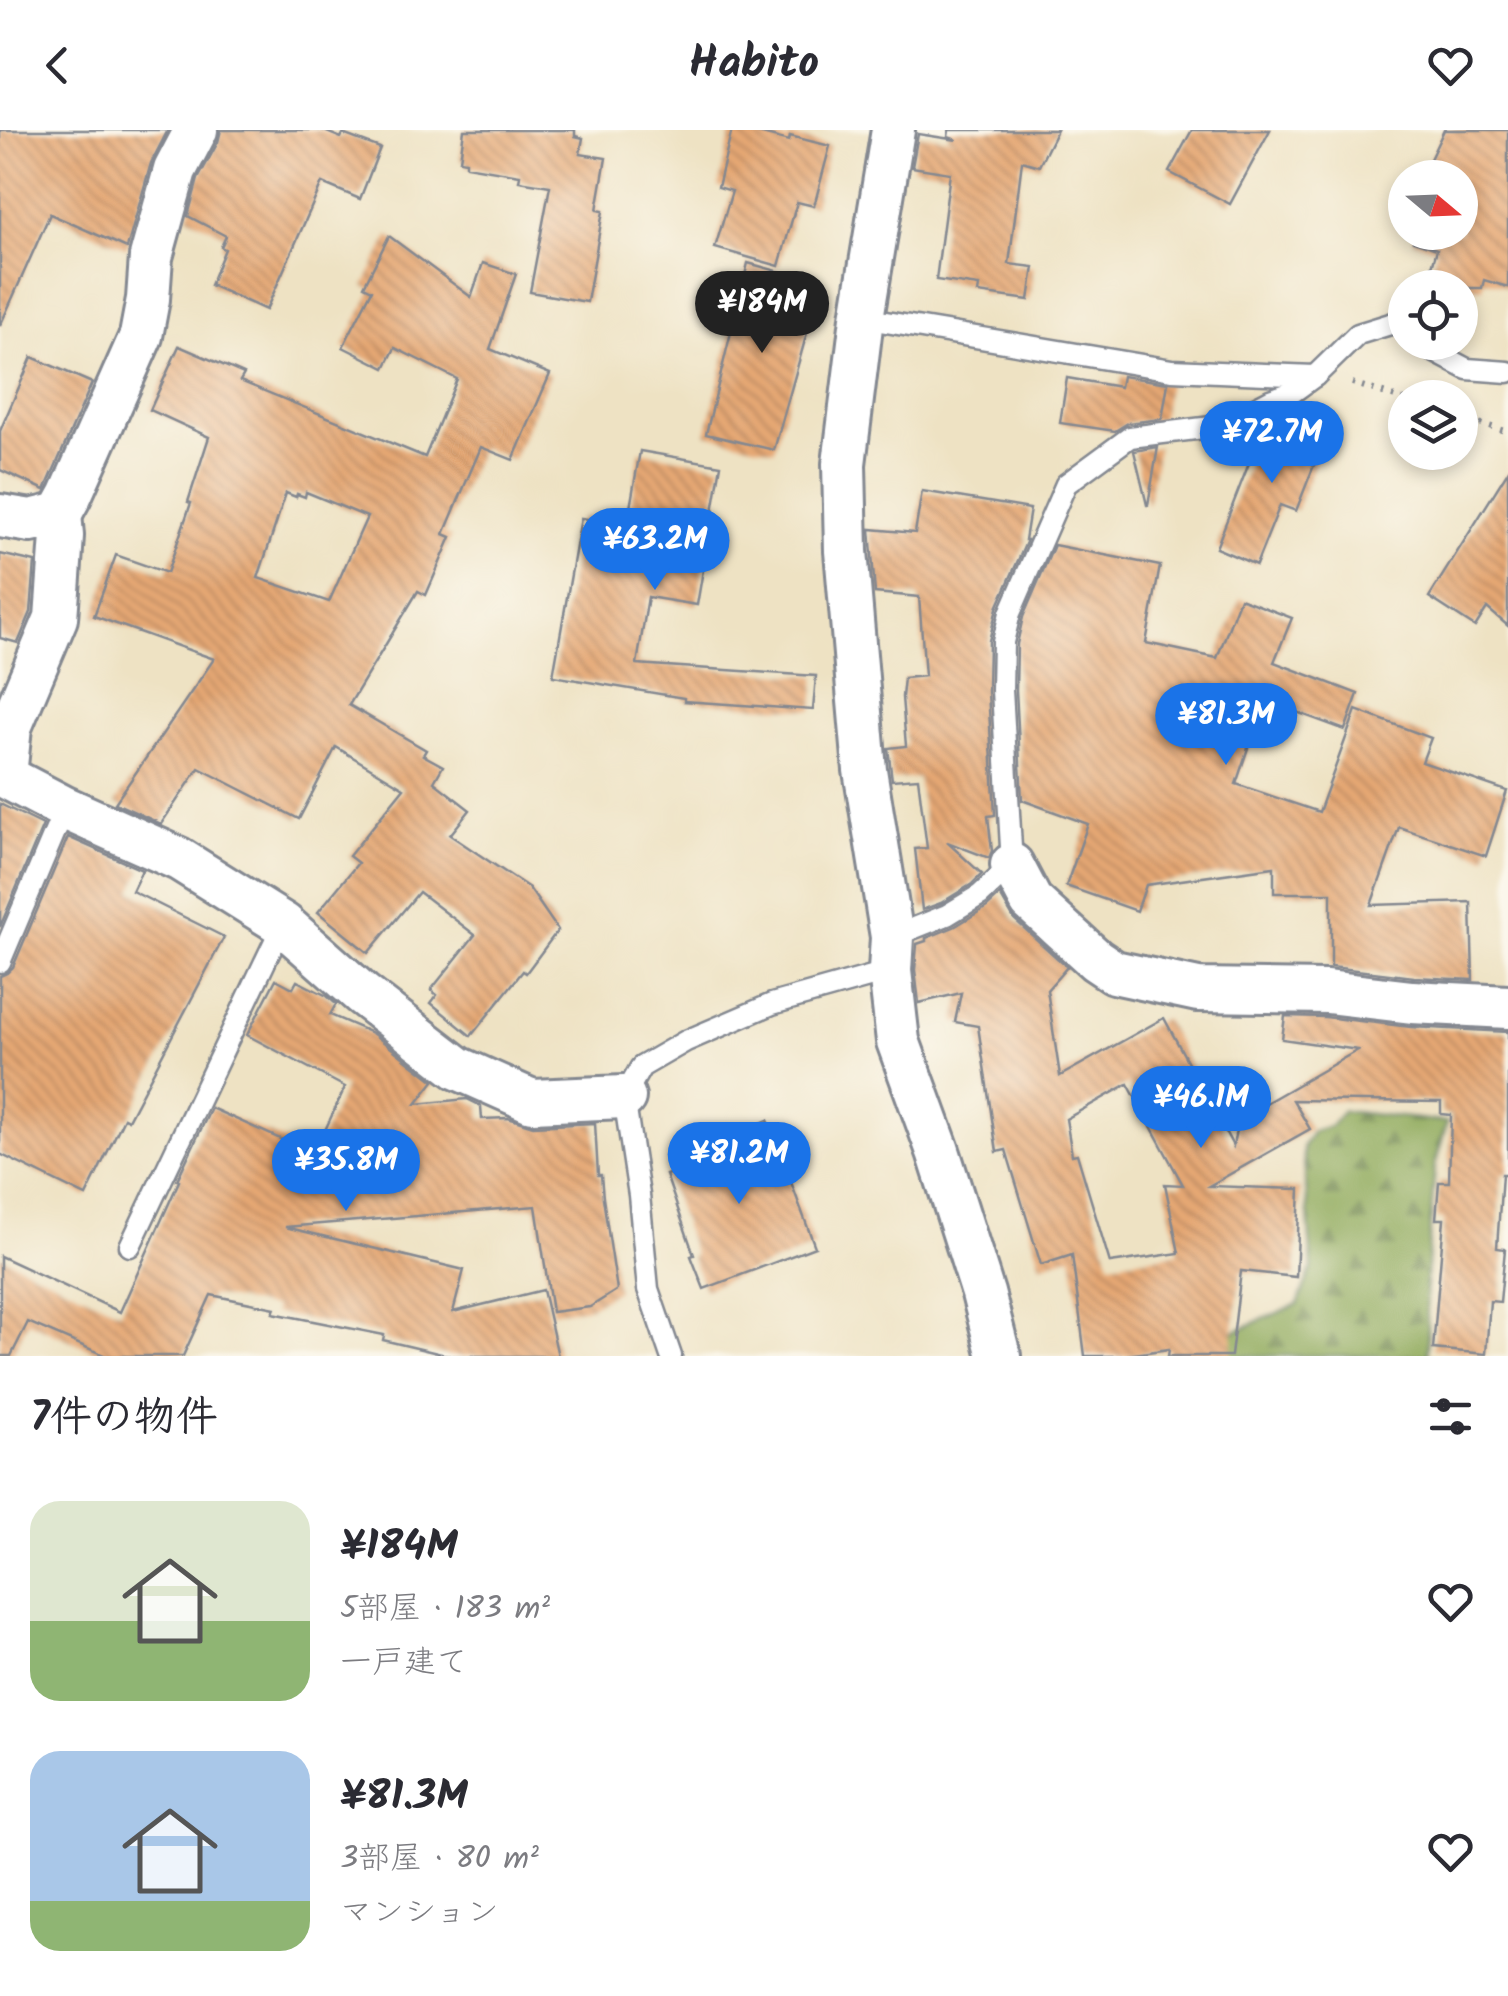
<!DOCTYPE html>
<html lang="ja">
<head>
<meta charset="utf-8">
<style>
	:root { --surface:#fff; --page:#f7f7f7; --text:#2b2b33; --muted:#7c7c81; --accent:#1a73e8 }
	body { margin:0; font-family:Kalam,"Klee One",sans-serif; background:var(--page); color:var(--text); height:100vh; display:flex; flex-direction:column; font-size:38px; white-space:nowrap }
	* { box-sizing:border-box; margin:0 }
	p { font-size:32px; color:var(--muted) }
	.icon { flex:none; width:55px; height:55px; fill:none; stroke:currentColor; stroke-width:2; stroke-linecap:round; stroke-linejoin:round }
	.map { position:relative; height:1226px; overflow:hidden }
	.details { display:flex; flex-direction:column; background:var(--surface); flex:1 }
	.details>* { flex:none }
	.needle { width:65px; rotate:109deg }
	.controls { position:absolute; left:1388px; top:30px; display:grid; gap:20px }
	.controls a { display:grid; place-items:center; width:90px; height:90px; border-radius:50%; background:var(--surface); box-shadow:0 5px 15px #0003; font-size:50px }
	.price { position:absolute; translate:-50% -85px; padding:0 22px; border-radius:35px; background:var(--accent); color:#fff; font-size:32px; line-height:65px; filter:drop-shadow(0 2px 5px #0008) }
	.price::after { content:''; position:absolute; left:50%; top:60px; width:30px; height:22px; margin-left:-15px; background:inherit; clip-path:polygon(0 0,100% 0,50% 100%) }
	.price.current { background:#222; color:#fff }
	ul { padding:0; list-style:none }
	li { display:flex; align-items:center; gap:30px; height:250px; padding:0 30px }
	li span { display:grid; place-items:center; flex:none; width:280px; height:200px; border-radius:30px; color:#555 }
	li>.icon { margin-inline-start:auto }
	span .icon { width:120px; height:120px; fill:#fffc; stroke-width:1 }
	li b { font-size:42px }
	h2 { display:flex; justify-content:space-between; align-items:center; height:120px; padding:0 30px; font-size:42px }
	header { display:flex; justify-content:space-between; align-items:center; height:130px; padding:0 30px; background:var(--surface); font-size:45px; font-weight:600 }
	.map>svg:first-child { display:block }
	.forest { fill:url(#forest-firs); stroke:#566e5e; stroke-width:2.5 }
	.building { fill:url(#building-back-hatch); fill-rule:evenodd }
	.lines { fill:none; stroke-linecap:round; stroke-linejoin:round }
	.lane-casing { stroke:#848890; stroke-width:25 }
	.street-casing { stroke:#848890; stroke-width:48 }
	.path { stroke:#848890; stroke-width:6; stroke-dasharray:2.5 8; stroke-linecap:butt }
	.lane { stroke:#fff; stroke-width:20 }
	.street { stroke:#fff; stroke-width:42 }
</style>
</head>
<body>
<header><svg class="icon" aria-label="back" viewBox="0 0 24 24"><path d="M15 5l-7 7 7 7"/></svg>Habito<svg class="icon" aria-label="heart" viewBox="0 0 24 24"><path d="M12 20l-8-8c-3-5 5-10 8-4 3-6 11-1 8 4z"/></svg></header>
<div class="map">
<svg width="1508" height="1226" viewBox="0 0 1508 1226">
	<defs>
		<pattern id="forest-firs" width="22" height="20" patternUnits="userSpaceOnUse" patternTransform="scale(2.5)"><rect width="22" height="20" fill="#92ac5f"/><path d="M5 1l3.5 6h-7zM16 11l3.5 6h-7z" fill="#768c52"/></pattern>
		<pattern id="building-back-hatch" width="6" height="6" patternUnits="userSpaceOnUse" patternTransform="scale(2.5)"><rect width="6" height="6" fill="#e5a773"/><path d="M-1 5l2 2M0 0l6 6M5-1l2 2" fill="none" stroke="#b98862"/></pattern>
	</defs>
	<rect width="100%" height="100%" fill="#fbf7ec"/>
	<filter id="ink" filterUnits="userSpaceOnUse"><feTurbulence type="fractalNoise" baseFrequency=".01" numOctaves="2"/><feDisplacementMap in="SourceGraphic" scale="20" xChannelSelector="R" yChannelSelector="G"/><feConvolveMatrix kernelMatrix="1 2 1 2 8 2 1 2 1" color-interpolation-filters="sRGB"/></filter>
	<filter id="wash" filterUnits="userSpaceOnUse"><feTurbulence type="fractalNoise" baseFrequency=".0048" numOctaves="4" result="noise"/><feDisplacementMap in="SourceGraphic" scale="40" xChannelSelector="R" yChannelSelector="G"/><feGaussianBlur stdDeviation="2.25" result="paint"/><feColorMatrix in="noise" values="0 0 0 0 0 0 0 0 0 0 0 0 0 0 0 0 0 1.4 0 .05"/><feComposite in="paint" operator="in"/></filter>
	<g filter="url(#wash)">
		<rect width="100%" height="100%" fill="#eee2c3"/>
		<path class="forest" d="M1343,981l104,11 -12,44 -9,115 2,75h-226l1,-11 95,-41 14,-36 -9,-122 10,-15 17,-5z"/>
		<g id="blocks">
			<g class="building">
				<path d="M0,0h168l-17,33 -24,85 -77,-34 -50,112z"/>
				<path d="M221,0h101l19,8 2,-4 37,14 -20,51 -38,-16 -56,127 -56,-25 15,-36 -4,-2 5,-11 -38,-20 10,-37 20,-37z"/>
				<path d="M464,0h111v6l8,2 -3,16 26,4 -9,52 6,1 -16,91 -57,-10 20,-106 -31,-5 1,-6 -54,-9v-5l-6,-1z"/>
				<path d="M732,0h14l43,11 1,-5 40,10 -16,60 -17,-4 -18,64 -64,-18 17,-57 -14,-4z"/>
				<path d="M949,0h108l-18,36 -17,-5 -13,103 25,3 -5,33 -51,-7 1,-7 -43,-6 14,-107 -38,-6 6,-33 39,6 -9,-3z"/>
				<path d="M1192,0h78l-40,74 -61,-32z"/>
				<path d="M1444,0h64v157l-24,-7 -2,8h-56l11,-39 -24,-8 2,-9h45v-54h-39z"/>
				<path d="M389,106l82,61 12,-34 33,11 -26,75 60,25 -37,86 -32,-13 -37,87 7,3 -25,58 -8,-4 -69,114 77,45 -3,5 20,11 -9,16 36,28 -20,25 79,53 29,42 -32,43 -3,-2 -52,65 -40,-33 6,-8 -6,-5 44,-55 -56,-43 -51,61 -50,-41 40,-49 -9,-7 55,-68 -68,-41 -37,72 -100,-51 -38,56 -46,-21 99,-144 -120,-43 22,-61 51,18 24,-70 -3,-1 21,-65 -59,-27 29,-64 65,28 -4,7 185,76 32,-78 -62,-31 -10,20 -42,-21 29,-57 -8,-4zM306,362l61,25 -38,85 -71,-24 28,-85 10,4 1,-3 8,3z"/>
				<path d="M748,133l73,20 -47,167 -68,-16z"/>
				<path d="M32,227l60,26 -47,107 -45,-20v-39z"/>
				<path d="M1122,246l46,7 -6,36 -34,4 -13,8 -55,-8 7,-45 53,9z"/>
				<path d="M1293,279l34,8 -7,33 -24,61 -16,-6 -24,60 -40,-17 42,-108 24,10z"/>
				<path d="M1158,317l-10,58h-1l-13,-54z"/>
				<path d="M640,321l81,14 -24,140 -49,-8 -11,67 179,12 -3,34 -129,-9v-3l-131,-22 28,-158 46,7z"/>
				<path d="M1508,341v155l-21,-18 -12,19 -46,-30z"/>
				<path d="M922,361l108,18 -5,31h2l-30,68 -8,33 -1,50 7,124 -7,1 4,35 -3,7 -42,-16 35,32 -10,10 -31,19 -19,7 -7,-61 12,-1 -9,-70 -26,2 -4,-32 18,-2 -4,-49 2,-19 21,-2 -6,-79 -44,-4 -5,-64 45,4z"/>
				<path d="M1054,415l106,21 -14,77 71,15 23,-60 52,20 -18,44 84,32 -13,36 -81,-30 -28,84 83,28 37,-102 75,28 -9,24 85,29 -21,65 -87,-29 -28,78 100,-3 2,78 -59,-3 -83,-10v-74h-57v-26l-128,18 -9,26 -71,-25 22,-62 -66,-24 -6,-110 1,-46 6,-27z"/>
				<path d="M0,424l35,8 -4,50 -13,31 -18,-5z"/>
				<path d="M0,674l43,21 -43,102z"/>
				<path d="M68,707l74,33 -10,21 92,46 -96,183 -4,-2 -38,78 -86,-42v-178l7,-3 6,-6z"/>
				<path d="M1000,765l14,24 53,48 -20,23 13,86 104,-58 69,128 5,-27 120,-69 -76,-11 3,-23 40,1 86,10 97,5v142h-6l-5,74 8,1 -5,53 -10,-1 -4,53 -53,-5 11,-130h-8l3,-37h10l2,-67 -10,-1v-12l-148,-2 17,29 -101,57 91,3 -4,88 -55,-6 -10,85h-63l1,-7 -49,7h-35l-13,-101 -31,10 -35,-115 -9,2 -19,-126 -23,-4 6,-29 -42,10 -4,-33 2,-26 9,-3v-3l28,-11 33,-20zM1128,954l55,101 -18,-1 14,69 -69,10 -33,-109 -5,1 -6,-36z"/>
				<path d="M276,849l17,9 4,-7 30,15 9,8 -6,11 42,18 62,48 -18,23 51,-5 14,7 1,13 26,-1 25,8 62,-3 3,52h3l2,23 14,92 -27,17 -38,5 -16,-106 -251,21 179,43 -11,42 90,-22 15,66h-108l-67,-16 1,-5 -111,-22 2,-5 -64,-13 -28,61h-77l-78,-34 -17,34h-11v-100l120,56 59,-131 -2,-1 34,-72 103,46 31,-67 -98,-52z"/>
				<path d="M768,990l47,127 -111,42 -13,-33 3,-1 -28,-80 32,-12 -4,-11z"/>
			</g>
		</g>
	</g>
	<g filter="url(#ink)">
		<use href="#blocks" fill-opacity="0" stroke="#848890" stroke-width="2.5"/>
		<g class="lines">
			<g class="lane-casing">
				<g id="lane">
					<path d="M862,188l310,52 143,6"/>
					<path d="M1423,212l8,8 36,19 41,3"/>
					<path d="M892,807l55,-22 33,-20 32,-30 -10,-175 1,-48 7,-29 56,-129 64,-47 90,-11 50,-26 23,-8 22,-16 43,-42 42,-13 5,5"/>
					<path d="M0,832l65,-154"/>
					<path d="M130,1116l153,-322"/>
					<path d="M671,1226l-23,-67 -9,-94 -15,-98 17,-30 45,-26 86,-37 118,-33"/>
				</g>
			</g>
			<g class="street-casing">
				<g id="street">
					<path d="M893,0l-31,188 -18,146 2,87 19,219 27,167 -2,34 8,70 40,110 45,142 16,63"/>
					<path d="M0,386l31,5 29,-7 10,-18 71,-160 7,-37 3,-42 24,-87 21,-40"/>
					<path d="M0,644l65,34 114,51 104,65 79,70 96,74 74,33 92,-4"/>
					<path d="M5,646l5,-49 46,-109 6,-82 -2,-22"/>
					<path d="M1012,735l19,36 65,59 18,12 84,18 129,2 85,10 96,5"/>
				</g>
			</g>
			<g class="path">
				<path d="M1352,253l53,17"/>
				<path d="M1460,287l48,15"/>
			</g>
			<use href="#lane" class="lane"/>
			<use href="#street" class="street"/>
		</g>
	</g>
</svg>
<div class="controls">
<a><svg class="needle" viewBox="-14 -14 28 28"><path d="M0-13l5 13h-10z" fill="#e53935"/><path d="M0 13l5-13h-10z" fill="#7c7c81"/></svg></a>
<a><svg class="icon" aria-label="locate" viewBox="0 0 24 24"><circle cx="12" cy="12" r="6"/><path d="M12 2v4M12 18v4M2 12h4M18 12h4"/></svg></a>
<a><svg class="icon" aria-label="layers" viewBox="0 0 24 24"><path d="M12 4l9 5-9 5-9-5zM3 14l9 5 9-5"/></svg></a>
</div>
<b class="price current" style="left:762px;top:226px">¥184M</b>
<b class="price" style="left:1272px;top:356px">¥72.7M</b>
<b class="price" style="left:655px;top:463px">¥63.2M</b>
<b class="price" style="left:1226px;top:638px">¥81.3M</b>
<b class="price" style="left:1201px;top:1021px">¥46.1M</b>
<b class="price" style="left:739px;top:1077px">¥81.2M</b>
<b class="price" style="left:346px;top:1084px">¥35.8M</b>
</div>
<section class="details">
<h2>7件の物件<svg class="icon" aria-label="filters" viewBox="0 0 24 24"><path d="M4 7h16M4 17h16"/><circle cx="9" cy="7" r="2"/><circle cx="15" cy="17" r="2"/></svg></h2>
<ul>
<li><span style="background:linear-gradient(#dfe7d0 60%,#8fb573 0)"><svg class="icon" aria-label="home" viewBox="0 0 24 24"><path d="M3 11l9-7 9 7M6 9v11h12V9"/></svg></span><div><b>¥184M</b><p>5部屋 · 183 m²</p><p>一戸建て</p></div><svg class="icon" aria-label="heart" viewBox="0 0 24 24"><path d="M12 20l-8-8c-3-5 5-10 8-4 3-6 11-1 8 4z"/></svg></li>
<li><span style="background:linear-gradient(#a9c7e8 75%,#8fb573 0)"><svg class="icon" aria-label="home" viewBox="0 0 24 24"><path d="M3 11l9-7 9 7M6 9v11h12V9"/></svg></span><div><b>¥81.3M</b><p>3部屋 · 80 m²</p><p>マンション</p></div><svg class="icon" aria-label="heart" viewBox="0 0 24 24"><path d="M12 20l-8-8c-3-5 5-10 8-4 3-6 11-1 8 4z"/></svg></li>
</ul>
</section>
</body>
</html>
